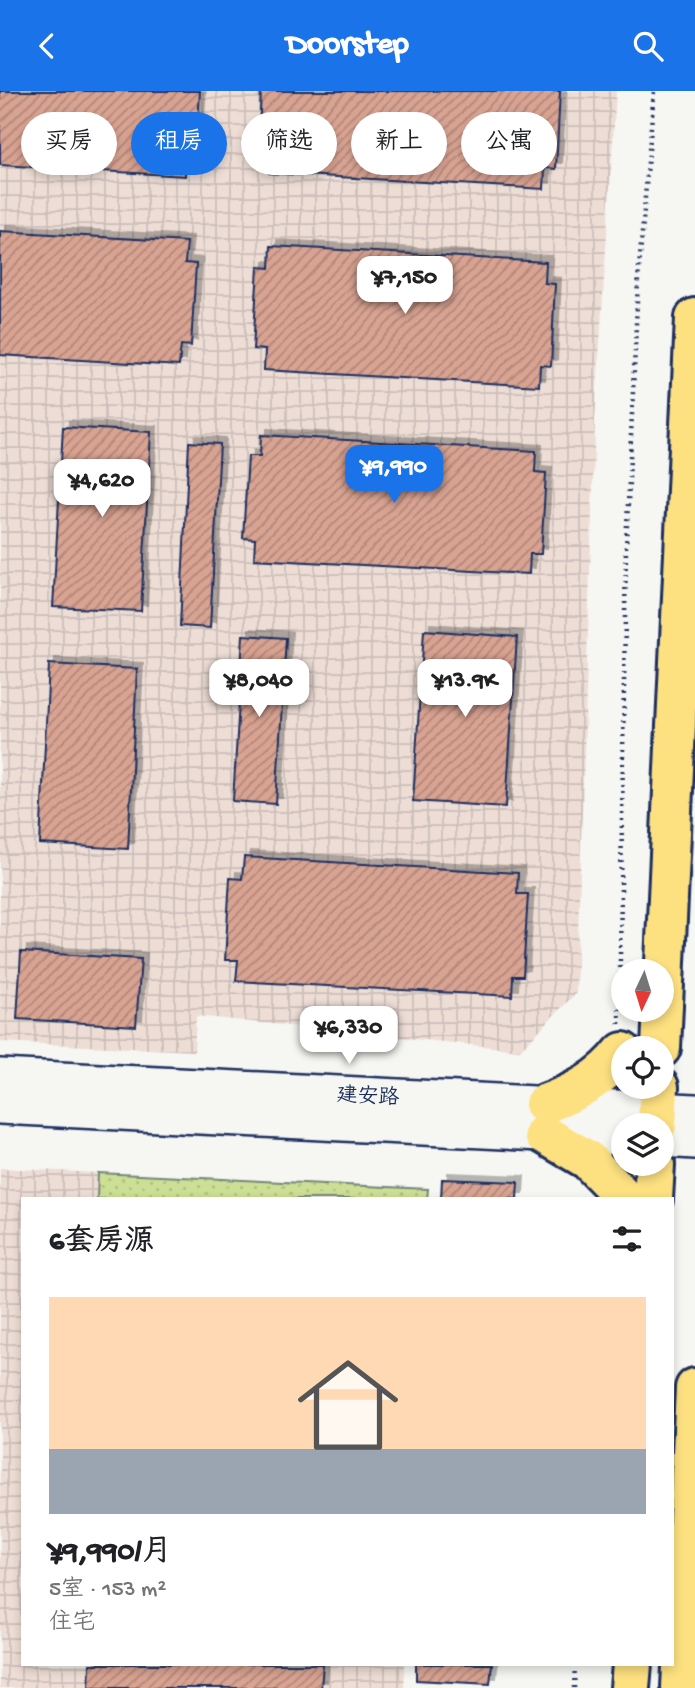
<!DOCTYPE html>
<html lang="zh">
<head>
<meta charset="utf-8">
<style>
	:root { --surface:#fff; --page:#f2f2f2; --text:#202124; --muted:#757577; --line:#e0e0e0; --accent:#1a73e8 }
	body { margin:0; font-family:"Gochi Hand","LXGW WenKai TC",sans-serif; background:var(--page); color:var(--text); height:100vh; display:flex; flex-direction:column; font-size:26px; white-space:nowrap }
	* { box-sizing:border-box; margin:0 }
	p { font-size:23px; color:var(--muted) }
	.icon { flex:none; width:38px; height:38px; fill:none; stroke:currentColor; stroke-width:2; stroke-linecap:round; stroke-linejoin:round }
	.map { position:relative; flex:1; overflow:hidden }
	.panel { position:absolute; left:21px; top:1106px; width:653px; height:469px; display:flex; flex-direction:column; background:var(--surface); border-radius:0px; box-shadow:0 4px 10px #0003 }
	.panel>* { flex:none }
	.guide { position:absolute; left:21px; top:21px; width:654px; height:63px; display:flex; gap:14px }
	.needle { width:46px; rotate:184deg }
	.buttons { position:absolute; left:611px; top:868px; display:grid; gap:14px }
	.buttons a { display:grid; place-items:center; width:63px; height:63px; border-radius:50%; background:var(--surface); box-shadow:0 4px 10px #0003; font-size:35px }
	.price { position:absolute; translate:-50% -60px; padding:0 16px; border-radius:14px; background:#fff; color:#222; font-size:23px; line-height:46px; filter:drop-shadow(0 2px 4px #0008) }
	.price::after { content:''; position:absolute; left:50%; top:42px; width:21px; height:16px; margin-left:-10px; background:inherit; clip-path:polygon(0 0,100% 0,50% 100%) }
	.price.selected { background:var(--accent); color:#fff }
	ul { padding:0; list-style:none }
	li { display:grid; align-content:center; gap:14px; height:371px; padding:0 28px }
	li+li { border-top:2px solid var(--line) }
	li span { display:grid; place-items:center; height:217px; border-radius:0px; color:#555 }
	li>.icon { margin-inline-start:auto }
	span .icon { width:126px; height:126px; fill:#fffc; stroke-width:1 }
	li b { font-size:30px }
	h2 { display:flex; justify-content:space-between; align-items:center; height:84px; padding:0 28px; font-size:30px }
	.pill { padding:0 24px; border-radius:32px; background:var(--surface); box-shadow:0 4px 10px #0003; font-size:24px; line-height:63px }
	.pill.selected { background:var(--accent); color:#fff }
	header { display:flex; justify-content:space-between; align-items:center; height:91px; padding:0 28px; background:var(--accent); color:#fff; font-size:32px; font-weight:800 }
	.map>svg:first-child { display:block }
	.industrial { fill:url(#industrial-grid) }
	.park { fill:url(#park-dots); stroke:#748779; stroke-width:2 }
	.building { fill:url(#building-hatch); stroke:#1b2f5e; stroke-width:2; filter:url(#shadow) }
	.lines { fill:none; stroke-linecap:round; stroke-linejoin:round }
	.minor-casing { stroke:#1b2f5e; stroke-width:40 }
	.major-casing { stroke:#1b2f5e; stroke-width:44 }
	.path { stroke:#1b2f5e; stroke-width:4.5; stroke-dasharray:2 5; stroke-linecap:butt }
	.minor { stroke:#f6f6f2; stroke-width:35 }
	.major { stroke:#fde080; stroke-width:38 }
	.labels { text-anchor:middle; stroke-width:5; stroke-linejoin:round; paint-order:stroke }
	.street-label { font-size:21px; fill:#1b2f5e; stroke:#f6f6f2 }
</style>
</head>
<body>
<header><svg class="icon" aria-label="back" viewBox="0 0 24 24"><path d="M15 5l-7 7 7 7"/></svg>Doorstep<svg class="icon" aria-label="search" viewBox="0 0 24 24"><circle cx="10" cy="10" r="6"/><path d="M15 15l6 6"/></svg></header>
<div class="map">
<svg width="695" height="1597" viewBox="0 0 695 1597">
	<defs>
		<pattern id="industrial-grid" width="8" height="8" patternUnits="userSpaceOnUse" patternTransform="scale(1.75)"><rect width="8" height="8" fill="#edddd5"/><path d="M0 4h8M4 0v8" fill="none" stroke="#cbbeb9"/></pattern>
		<pattern id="park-dots" width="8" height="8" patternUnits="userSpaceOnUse" patternTransform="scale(1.75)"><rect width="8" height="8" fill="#ccdf94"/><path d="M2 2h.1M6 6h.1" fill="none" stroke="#afc082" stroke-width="1.8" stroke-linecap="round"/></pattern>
		<pattern id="building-hatch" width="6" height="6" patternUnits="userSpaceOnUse" patternTransform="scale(1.75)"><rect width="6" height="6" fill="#d9a391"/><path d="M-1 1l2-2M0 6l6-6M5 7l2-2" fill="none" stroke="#af857a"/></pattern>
		<filter id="shadow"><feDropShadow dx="6" dy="-6" stdDeviation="0" flood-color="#0004"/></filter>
	</defs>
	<rect width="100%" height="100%" fill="#f6f6f2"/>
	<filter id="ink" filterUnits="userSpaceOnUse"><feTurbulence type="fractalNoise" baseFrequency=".0143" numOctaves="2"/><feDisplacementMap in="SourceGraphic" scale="14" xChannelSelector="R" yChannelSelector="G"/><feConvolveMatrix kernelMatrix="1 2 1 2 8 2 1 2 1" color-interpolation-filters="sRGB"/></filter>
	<g filter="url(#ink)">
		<g class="industrial">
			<path d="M0,0h616l-21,329 -19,573 -56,57 -324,-34 -2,35 -194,-9z"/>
			<path d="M0,1077l98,5 -1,26h-74v465h382l-1,24h-404z"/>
		</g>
		<path class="park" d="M98,1082l330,16 -1,10h-330z"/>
		<g class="building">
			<path d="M0,0h200l-4,65 -10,-1 -1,21 -185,-11z"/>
			<path d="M261,0h299l-4,78 -11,-1 -1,21 -275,-16 1,-20 -12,-1z"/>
			<path d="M0,140l187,11 -2,21 11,1 -5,82 -10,-1 -2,21 -179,-11z"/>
			<path d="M271,155l275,16 -1,21 10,1 -4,82 -11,-1 -1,21 -275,-16 1,-20 -12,-1 5,-82 12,1z"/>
			<path d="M63,336l88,5 -10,179 -88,-4z"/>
			<path d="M261,344l275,16 -1,21 11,1 -5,81h-11l-1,20 -275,-15 1,-20 -12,-1 5,-82h12z"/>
			<path d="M189,351l31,2 -10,184 -30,-2z"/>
			<path d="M424,539l93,7 -11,170 -93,-6z"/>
			<path d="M243,544l43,3 -10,166 -43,-3z"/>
			<path d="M49,573l88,5 -9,180 -88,-5z"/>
			<path d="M244,766l274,16 -1,21h11l-5,82h-10l-1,20 -276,-15 2,-21h-13l5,-82 12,1z"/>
			<path d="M21,861l120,7 -5,67 -119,-7z"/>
			<path d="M442,1088l76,3 -1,17h-76z"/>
			<path d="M90,1573h233l-2,24h-232z"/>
			<path d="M416,1573h76l-2,20 -74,-4z"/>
		</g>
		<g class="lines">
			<g class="minor-casing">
				<g id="minor">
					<path d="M0,986l695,35"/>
					<path d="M0,1015l623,31"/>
					<path d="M662,1048l33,2"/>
				</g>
			</g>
			<g class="major-casing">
				<g id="major">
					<path d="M661,957l34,-730"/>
					<path d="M544,1013c31,-11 58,-25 79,-52"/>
					<path d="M657,1034l2,-38"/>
					<path d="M544,1043l44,26 38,39"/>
					<path d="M653,1108l2,-35"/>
					<path d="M630,1597l2,-24"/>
					<path d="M681,1597l14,-300"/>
				</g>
			</g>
			<g class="path">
				<path d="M619,933l7,-477 12,-267 16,-189"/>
				<path d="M574,1597l1,-24"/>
			</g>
			<use href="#minor" class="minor"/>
			<use href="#major" class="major"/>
		</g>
	</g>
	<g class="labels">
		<g class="street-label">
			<text transform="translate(368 1004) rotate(3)" y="7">建安路</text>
		</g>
	</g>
</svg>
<div class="buttons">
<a><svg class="needle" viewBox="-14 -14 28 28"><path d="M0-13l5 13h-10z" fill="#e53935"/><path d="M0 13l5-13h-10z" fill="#757577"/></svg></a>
<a><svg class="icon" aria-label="locate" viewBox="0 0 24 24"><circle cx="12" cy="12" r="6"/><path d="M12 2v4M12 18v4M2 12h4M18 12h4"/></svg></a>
<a><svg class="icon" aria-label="layers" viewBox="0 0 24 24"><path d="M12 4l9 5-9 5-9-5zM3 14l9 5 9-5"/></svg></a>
</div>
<b class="price" style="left:405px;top:225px">¥7,150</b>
<b class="price selected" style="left:394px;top:414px">¥9,990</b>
<b class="price" style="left:102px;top:428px">¥4,620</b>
<b class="price" style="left:259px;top:628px">¥8,040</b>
<b class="price" style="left:465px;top:628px">¥13.9K</b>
<b class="price" style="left:349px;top:975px">¥6,330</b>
<div class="guide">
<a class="pill">买房</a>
<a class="pill selected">租房</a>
<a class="pill">筛选</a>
<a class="pill">新上</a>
<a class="pill">公寓</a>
</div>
<section class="panel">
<h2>6套房源<svg class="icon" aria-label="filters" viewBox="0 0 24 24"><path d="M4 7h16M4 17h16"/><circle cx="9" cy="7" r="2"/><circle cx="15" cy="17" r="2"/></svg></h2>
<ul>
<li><span style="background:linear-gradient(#ffd9b3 70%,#9aa5b1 0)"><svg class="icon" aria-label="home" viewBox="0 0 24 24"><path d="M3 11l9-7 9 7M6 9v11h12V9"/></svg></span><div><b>¥9,990/月</b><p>5室 · 153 m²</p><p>住宅</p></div></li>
</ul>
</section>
</div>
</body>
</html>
